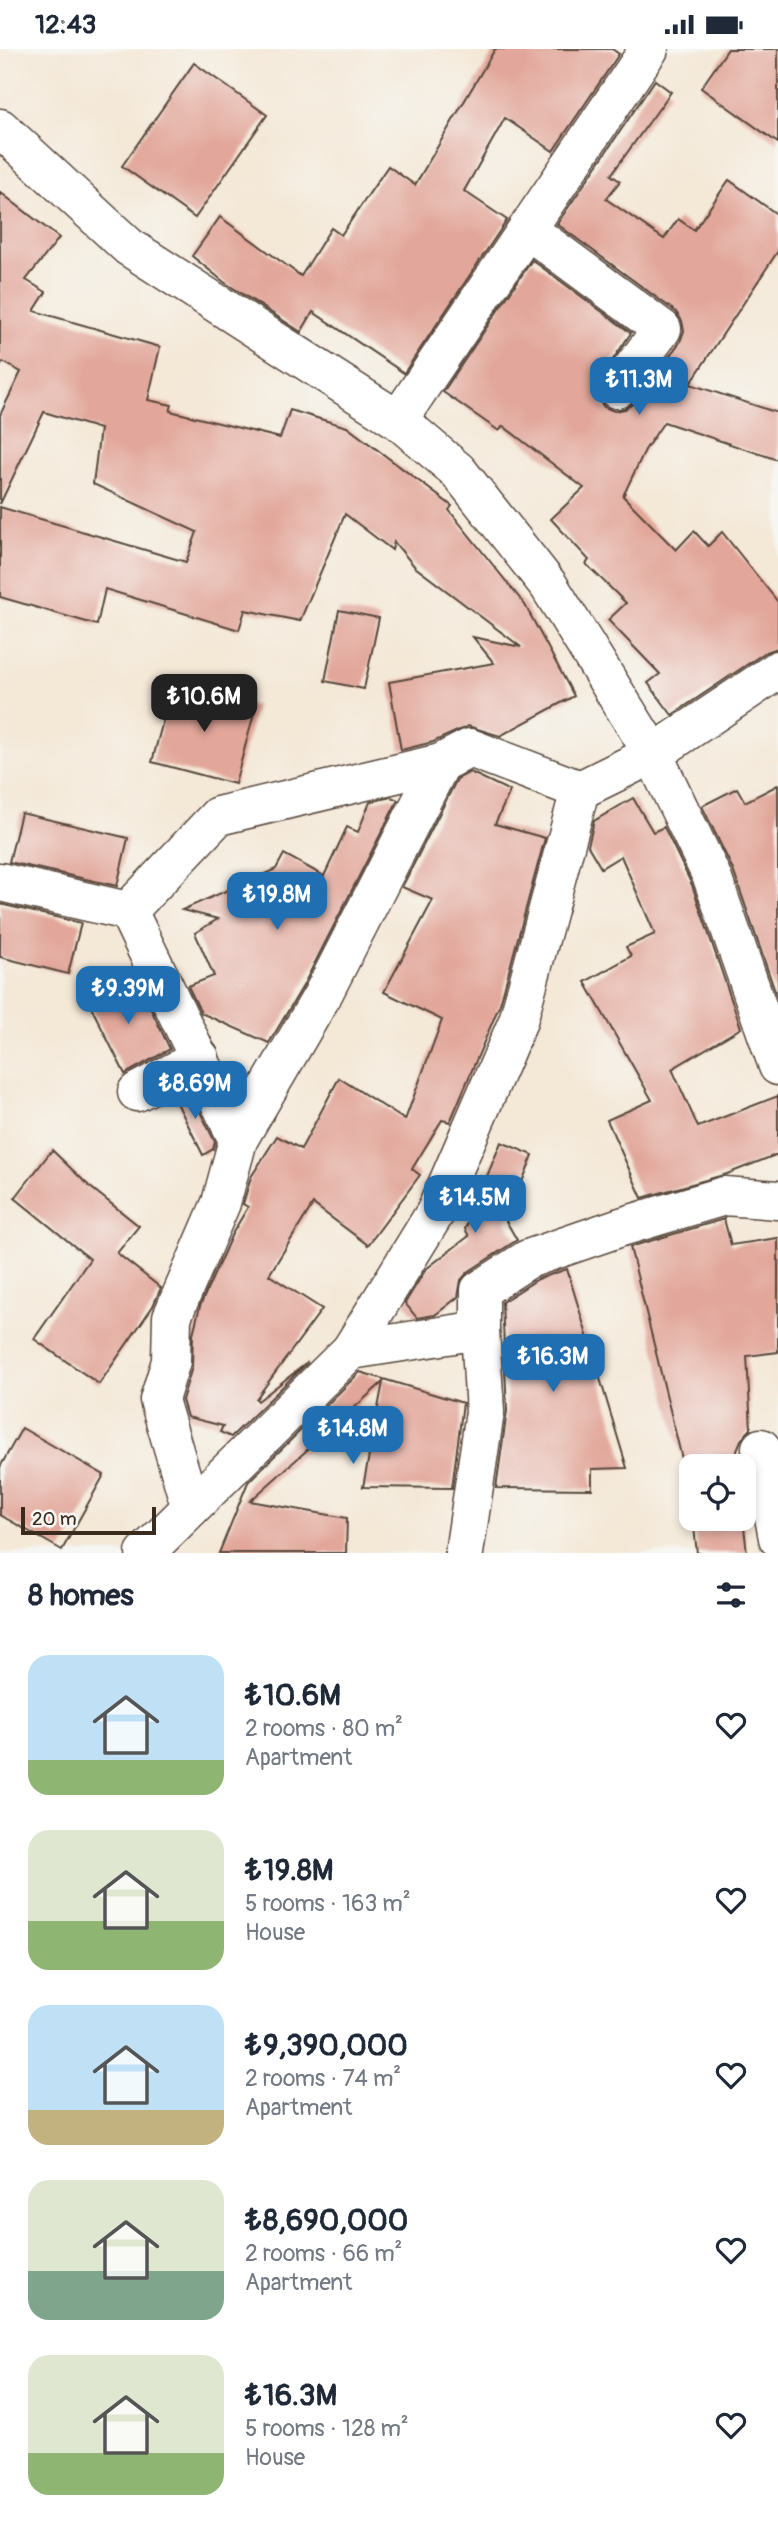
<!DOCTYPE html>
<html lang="en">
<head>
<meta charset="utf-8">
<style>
	:root { --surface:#fff; --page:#f2f2f3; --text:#1f2937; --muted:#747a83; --accent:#1f6fb2 }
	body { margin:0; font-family:Pangolin,sans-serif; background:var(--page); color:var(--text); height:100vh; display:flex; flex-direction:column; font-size:26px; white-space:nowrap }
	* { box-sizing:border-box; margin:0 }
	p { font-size:23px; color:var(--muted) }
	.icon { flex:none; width:38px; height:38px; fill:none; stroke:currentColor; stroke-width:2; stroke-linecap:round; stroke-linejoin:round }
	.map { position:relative; height:1504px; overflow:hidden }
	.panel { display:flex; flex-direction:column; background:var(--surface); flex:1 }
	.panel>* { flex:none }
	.fabs { position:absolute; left:679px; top:1405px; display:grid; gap:14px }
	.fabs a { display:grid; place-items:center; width:77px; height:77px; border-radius:14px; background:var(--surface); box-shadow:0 4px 10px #0003; font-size:35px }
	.scale { position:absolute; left:21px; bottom:18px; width:135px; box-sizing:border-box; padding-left:7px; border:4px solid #3b2a1e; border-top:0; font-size:19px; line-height:24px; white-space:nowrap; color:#3b2a1e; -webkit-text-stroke:5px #f6f6f2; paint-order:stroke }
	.price { position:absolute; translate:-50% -60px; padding:0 16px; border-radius:14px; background:var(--accent); color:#fff; font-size:23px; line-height:46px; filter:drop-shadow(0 2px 4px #0008) }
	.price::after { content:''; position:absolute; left:50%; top:42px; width:21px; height:16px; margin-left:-10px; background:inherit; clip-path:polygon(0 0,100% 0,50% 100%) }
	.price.current { background:#222; color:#fff }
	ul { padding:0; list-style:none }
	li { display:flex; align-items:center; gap:21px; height:175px; padding:0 28px }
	li span { display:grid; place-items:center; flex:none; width:196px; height:140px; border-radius:21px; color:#555 }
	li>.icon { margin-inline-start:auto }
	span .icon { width:84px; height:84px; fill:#fffc; stroke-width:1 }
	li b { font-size:30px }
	h2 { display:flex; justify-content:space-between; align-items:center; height:84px; padding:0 28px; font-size:30px }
	.status { display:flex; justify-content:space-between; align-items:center; height:49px; padding:0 35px; background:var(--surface); direction:ltr }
	.status svg { height:19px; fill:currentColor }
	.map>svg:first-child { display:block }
	.building { fill:#e2a69a }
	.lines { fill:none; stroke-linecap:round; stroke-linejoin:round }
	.minor-casing { stroke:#57463a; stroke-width:41 }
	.minor { stroke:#fff; stroke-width:38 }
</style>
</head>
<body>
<div class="status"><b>12:43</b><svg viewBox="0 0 49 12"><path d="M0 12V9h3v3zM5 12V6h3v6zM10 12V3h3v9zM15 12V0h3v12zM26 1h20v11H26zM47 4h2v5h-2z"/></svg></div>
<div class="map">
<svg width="778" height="1504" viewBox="0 0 778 1504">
	<rect width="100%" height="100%" fill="#f6f6f2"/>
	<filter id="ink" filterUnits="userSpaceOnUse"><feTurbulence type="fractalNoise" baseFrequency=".0143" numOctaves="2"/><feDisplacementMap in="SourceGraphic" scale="14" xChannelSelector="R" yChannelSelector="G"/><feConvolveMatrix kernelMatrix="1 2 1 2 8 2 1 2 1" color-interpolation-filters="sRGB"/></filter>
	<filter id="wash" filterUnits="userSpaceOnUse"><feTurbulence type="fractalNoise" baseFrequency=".00686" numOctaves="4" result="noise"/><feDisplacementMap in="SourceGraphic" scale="28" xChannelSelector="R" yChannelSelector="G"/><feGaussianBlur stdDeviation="1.57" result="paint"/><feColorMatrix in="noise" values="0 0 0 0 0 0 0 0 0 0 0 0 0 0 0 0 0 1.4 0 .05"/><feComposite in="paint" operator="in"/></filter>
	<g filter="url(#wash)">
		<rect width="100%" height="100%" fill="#f4e8d7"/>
		<g id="blocks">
			<g class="building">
				<path d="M495,0h117l7,5 -66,97 -48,-33 -41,73 43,29 -103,153 -91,-61 -12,20 -77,-50 -32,-26 28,-39 81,59 30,-48 10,7 47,-69 27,19z"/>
				<path d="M728,0h50v94l-77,-55z"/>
				<path d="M194,14l73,52 -72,103 -73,-52z"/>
				<path d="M655,31l16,12 -60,83 9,6 -14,18 58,40 14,-20 16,11 35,-50 49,35v36l-88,133 88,29v47l-114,-38 -19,28 -22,46 53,54 18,-19 14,15 14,-14 56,70v46l-12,4 -94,63 -24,-32 12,-9 -52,-54 18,-17 -40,-39 3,-4 -38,-41 33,-31 -81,-62 -4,5 -56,-39 89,-132 99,73 -36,53 2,11 7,10 10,4 11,-2 9,-6 46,-61 4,-11 -2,-10 -6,-9 -119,-88z"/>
				<path d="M0,143l59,46 -33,42 20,12 -12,19 126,36 -12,53 24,5 -2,6 110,27 10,-28 57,17 105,79 -3,4 76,95 49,91 -74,40 -32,-10 -35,16 -32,8 -12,-68 105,-19 -21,-26 48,10 -106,-80 -21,-25 -2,8 -47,-36 -45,107 -55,-11 -6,20 -134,-41 -8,36 -97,-28v-90l186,55 11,-30 -104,-48 7,-55 -56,-17 -44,92v-89l21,-43 -18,-10 -3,5z"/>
				<path d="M339,561l40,8 -15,71 -39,-8z"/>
				<path d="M173,634l83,23 -21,78 -83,-22z"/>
				<path d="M470,723l40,19 -15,33 50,14 -45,166 -50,118 -8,-2 -30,49 8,6 -52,70 -55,-41 -44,71 53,34 -66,90 2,2 50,-39 -77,75 -11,-5 3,-6 -36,-9 -5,-17 10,-33 1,-33 7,-28 32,-72 16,-27 -5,-3 8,-27 26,-41 24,13 38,-71 66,42 37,-100 -58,-28 49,-92 -31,-13 55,-108z"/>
				<path d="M778,736v215l-45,-130 -31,-64 35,-18 8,14z"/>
				<path d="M391,748l7,3 -95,186 -34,57 -68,-30 -13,-27 26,-10 -19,-43 23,-14 -36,-9 94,-41 8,-15 40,22 23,-49 11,5 12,-30z"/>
				<path d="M633,749l20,34 11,-5 28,58 49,143 -69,41 26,58 80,-31v58l-51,20 -85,24 -35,-78 45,-20 -67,-118 46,-26 -5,-9 29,-13 -34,-78 -20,12 -13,-22 6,-25z"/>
				<path d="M21,764l107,25 -11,48 -108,-24z"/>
				<path d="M0,855l81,19 -13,51 -68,-17z"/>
				<path d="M124,927l15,30 9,-3 22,46 -45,25 -38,-75z"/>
				<path d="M189,1040l26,53 -2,7 -10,6 -29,-58z"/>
				<path d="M501,1093l32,13 -27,66 11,19 -49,32 -7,8 -3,17 -23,18 -18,3 -12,-15 21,-34 43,-33 -4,-7 16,-38 -2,-16 5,9z"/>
				<path d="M52,1101l37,36 50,40 -22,27 44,35 -8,18 -54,78 -65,-45 56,-80 -75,-61z"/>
				<path d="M724,1170l7,26 47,-7v114l-31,4 4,73 -10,11 -4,10 2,17h-48v31l-3,-31h-4l-54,-220z"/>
				<path d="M567,1220l60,199 -35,1v20l-96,-1 11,-77 -5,-109 36,-23z"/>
				<path d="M360,1323l103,31 -11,85 -89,-1 20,-105 -133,119 97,17 -1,35h-127l29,-71z"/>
				<path d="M22,1379l82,47 -42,75 -62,-35v-48z"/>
				<path d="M693,1470h50l4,34h-50z"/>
			</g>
		</g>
	</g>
	<g filter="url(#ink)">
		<use href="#blocks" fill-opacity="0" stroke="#57463a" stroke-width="2"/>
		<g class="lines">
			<g class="minor-casing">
				<g id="minor">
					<path d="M0,79l129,119 269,173 60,51 91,115 104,168 59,123 66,189"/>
					<path d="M528,181l134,99 -45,60"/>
					<path d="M398,371l251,-371"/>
					<path d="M0,833l128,29 90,-95 223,-53 29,-15 110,42"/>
					<path d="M128,862l110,229 -17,63 -49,114 -1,44 -12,39 31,105"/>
					<path d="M137,1043l63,-34"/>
					<path d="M238,1091l84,-144 119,-233"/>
					<path d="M351,1301l84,-137 83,-192 62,-231 73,-36 125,-84"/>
					<path d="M761,1399l17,90"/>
					<path d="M145,1504l206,-203 129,-20v-40l48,-31 93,-32 103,-31 54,4"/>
					<path d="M464,1504l21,-141 -5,-82"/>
				</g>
			</g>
			<use href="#minor" class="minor"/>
		</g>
	</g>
</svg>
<div class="fabs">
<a><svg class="icon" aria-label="locate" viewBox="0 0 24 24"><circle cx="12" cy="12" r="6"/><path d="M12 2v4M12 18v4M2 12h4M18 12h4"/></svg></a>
</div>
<div class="scale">20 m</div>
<b class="price" style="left:639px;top:368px">₺11.3M</b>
<b class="price current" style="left:204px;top:685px">₺10.6M</b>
<b class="price" style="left:277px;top:883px">₺19.8M</b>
<b class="price" style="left:128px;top:977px">₺9.39M</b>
<b class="price" style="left:195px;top:1072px">₺8.69M</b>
<b class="price" style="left:475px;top:1186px">₺14.5M</b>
<b class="price" style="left:553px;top:1345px">₺16.3M</b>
<b class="price" style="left:353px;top:1417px">₺14.8M</b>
</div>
<section class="panel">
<h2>8 homes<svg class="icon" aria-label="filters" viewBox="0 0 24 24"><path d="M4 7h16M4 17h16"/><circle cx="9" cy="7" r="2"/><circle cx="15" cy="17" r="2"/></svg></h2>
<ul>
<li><span style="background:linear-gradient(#bfe0f5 75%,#8fb573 0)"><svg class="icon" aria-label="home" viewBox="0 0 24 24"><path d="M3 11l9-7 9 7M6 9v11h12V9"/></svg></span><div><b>₺10.6M</b><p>2 rooms · 80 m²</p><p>Apartment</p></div><svg class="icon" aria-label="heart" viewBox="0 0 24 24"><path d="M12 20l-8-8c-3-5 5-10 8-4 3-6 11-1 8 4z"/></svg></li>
<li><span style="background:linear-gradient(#dfe7d0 65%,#8fb573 0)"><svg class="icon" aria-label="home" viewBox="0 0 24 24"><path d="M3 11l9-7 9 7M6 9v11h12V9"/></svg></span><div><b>₺19.8M</b><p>5 rooms · 163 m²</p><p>House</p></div><svg class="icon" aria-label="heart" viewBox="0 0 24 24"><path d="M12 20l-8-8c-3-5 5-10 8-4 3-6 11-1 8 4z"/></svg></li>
<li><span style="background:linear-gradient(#bfe0f5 75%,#c2b280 0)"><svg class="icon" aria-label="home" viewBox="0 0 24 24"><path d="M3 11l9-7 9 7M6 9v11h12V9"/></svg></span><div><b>₺9,390,000</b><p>2 rooms · 74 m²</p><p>Apartment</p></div><svg class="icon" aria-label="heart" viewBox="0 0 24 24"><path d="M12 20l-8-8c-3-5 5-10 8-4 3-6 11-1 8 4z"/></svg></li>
<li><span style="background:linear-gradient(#dfe7d0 65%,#7fa58c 0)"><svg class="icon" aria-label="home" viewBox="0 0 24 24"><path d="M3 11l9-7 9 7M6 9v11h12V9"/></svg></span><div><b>₺8,690,000</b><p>2 rooms · 66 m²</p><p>Apartment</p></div><svg class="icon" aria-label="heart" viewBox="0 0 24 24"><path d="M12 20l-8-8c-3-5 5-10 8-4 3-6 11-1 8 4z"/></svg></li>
<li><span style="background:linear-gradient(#dfe7d0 70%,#8fb573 0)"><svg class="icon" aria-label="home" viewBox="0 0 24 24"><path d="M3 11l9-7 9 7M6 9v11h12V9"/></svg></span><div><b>₺16.3M</b><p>5 rooms · 128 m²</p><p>House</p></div><svg class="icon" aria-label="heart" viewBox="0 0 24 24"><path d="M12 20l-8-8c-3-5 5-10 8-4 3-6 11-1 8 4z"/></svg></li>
</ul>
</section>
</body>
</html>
